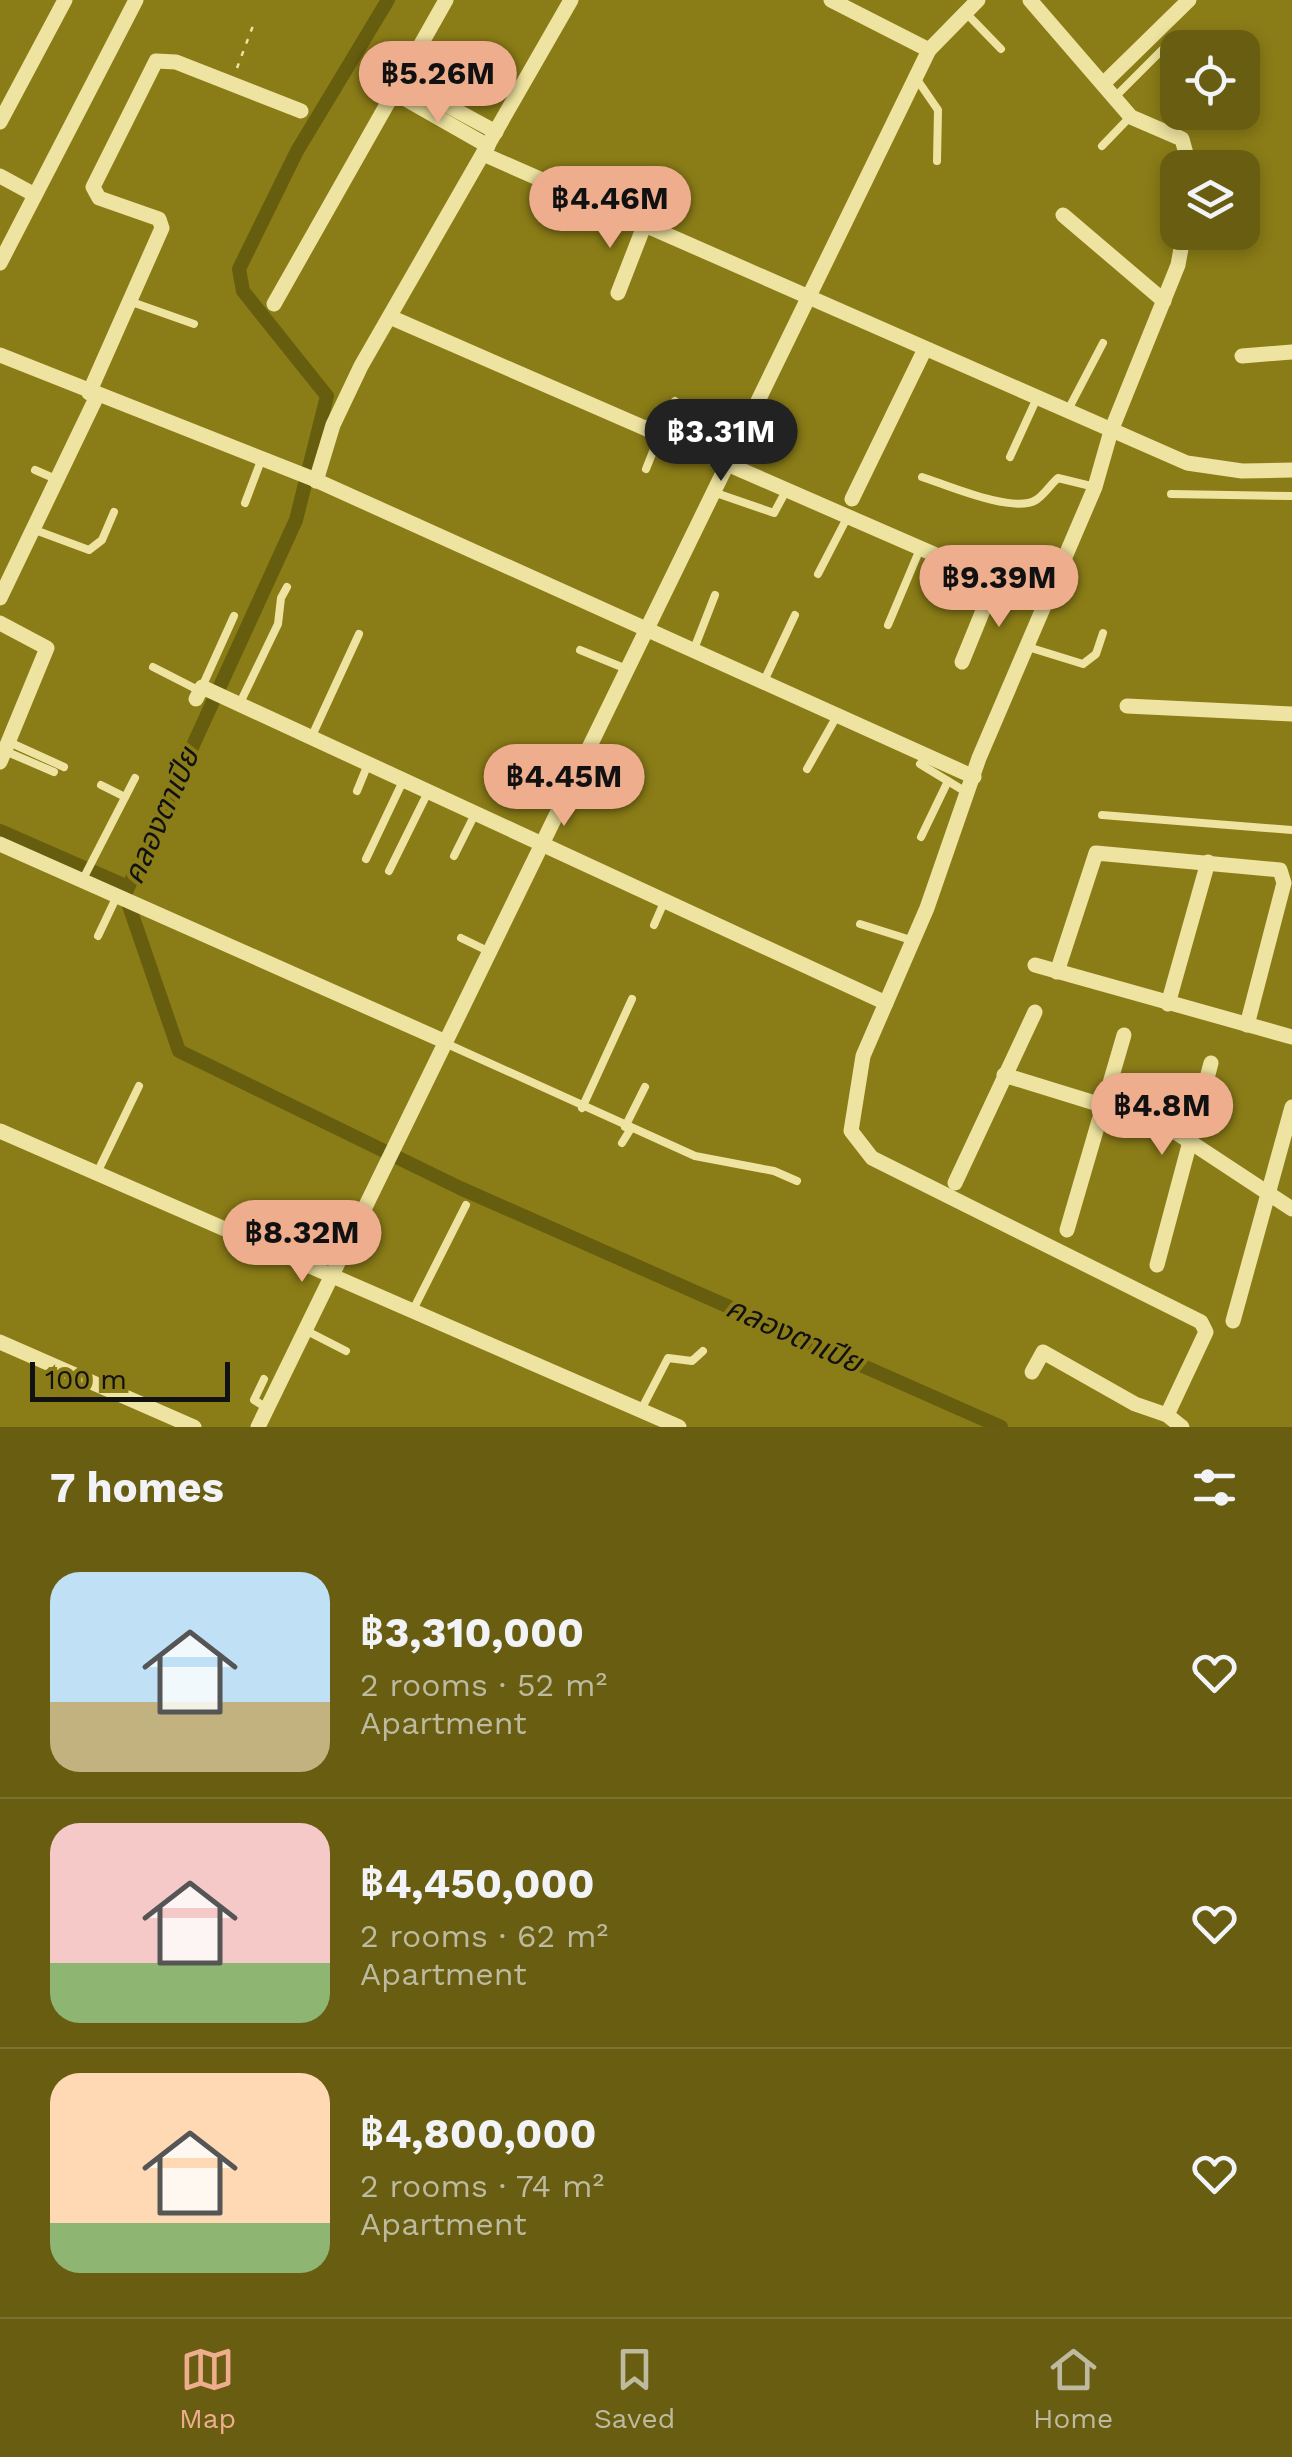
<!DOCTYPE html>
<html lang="en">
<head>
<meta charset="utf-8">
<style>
	:root { --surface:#685d11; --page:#70661f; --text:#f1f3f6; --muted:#bdba9f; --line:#7b7231; --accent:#eead8d }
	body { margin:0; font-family:"Work Sans","Noto Sans Thai",sans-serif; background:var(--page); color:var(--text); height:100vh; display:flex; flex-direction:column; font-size:38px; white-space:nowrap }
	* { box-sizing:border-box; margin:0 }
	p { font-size:32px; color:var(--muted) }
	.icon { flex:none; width:55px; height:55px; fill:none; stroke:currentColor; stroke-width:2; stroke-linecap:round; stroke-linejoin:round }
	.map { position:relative; height:1427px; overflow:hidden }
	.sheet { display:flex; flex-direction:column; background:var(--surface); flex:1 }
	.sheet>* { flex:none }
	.fabs { position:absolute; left:1160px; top:30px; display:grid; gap:20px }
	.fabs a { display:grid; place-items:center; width:100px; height:100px; border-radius:20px; background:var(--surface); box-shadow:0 5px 15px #0003; font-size:50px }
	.scale { position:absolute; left:30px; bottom:25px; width:200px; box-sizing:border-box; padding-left:10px; border:5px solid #111; border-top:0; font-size:28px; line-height:35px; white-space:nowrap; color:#111; -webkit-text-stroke:8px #8a7c17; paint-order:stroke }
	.price { position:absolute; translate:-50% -85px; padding:0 22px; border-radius:35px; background:var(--accent); color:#111; font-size:32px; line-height:65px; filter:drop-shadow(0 2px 5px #0008) }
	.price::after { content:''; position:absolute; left:50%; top:60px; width:30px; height:22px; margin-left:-15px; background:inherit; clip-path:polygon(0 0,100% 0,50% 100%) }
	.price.selected { background:#222; color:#fff }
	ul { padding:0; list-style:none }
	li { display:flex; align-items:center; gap:30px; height:250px; padding:0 50px }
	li+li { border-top:2px solid var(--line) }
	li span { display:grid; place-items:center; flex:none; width:280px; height:200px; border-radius:30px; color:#555 }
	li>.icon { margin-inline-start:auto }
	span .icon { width:120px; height:120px; fill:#fffc; stroke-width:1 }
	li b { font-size:42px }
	h2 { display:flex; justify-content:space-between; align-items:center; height:120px; padding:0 50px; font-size:42px }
	.menu { display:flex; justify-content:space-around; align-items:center; height:140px; border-top:2px solid var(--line); background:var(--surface); font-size:28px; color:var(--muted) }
	.menu a { display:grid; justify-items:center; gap:5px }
	.menu .selected { color:var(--accent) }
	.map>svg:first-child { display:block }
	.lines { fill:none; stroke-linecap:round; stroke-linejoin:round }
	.canal { stroke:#675d0f; stroke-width:14 }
	.path { stroke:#eee3a0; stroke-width:2.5; stroke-dasharray:5 8; stroke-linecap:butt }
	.lane { stroke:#eee3a0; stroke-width:8 }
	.street { stroke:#eee3a0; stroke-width:15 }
	.labels { text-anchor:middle; stroke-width:8; stroke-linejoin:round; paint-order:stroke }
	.water-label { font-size:30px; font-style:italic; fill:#111; stroke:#8a7c17 }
</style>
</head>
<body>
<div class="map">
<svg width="1292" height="1427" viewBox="0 0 1292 1427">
	<rect width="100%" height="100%" fill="#8a7c17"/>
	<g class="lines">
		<g class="canal">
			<path d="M388,0l-91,151 -58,118 4,22 84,105 -31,124 -171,374 54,157 281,137 541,239"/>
			<path d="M0,831l128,56"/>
		</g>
		<path class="path" d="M237,68l17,-45"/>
		<g class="lane">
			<path d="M966,13l35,36"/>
			<path d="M916,78l22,32 -1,51"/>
			<path d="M1114,98l60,-60"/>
			<path d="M1102,146l28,-29"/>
			<path d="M129,301l65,23"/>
			<path d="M1068,410l35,-67"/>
			<path d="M644,427l31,-26"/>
			<path d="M1010,457l26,-57"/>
			<path d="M646,469l14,-35"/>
			<path d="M35,470l23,10"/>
			<path d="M922,477c25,8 91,37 114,23 8,-5 14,-15 22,-22l37,9"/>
			<path d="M716,493l58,20 13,-24"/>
			<path d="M1171,494l121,2"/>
			<path d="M245,503l17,-45"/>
			<path d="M35,530l54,20 13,-10 12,-28"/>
			<path d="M818,574l30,-58"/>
			<path d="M888,625l32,-76"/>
			<path d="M1028,647l55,17 13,-10 7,-21"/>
			<path d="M694,649l21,-54"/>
			<path d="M580,650l49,20"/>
			<path d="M153,667l47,24"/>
			<path d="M764,681l31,-66"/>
			<path d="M202,687l32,-71"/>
			<path d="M239,705l39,-81 3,-26 6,-11"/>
			<path d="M311,738l48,-104"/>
			<path d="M9,742l55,25"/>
			<path d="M5,751l49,21"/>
			<path d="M920,764l46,28"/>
			<path d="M807,769l31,-55"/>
			<path d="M101,785l24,12"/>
			<path d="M357,791l11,-27"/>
			<path d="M1102,815l190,15"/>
			<path d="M921,837l27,-56"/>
			<path d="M454,856l21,-42"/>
			<path d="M366,859l37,-78"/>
			<path d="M389,871l39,-79"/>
			<path d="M82,881l53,-103"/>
			<path d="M860,924l54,17"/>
			<path d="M654,925l11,-25"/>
			<path d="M98,936l18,-38"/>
			<path d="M461,938l29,14"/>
			<path d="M445,1043l250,113 79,15 23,10"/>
			<path d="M582,1108l50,-109"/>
			<path d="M625,1127l20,-40"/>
			<path d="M622,1143l8,-13"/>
			<path d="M97,1173l42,-87"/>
			<path d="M413,1310l53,-105"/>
			<path d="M305,1330l41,21"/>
			<path d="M264,1379l-10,21 13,8"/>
			<path d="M641,1410l27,-52 24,3 11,-10"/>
		</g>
		<g class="street">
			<path d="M831,0l98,50"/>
			<path d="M1030,0l101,117 51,22 8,29"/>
			<path d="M402,81l94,51"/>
			<path d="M1103,84l86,-84"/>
			<path d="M395,93l93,53"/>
			<path d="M0,122l65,-122"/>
			<path d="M483,154l704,309 55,8 50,-1"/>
			<path d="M0,176l35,19"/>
			<path d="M1063,215l101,86"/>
			<path d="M0,263l136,-263"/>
			<path d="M618,293l26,-67"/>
			<path d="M274,304l172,-304"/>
			<path d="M390,317l656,286"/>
			<path d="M0,355l311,123 663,299"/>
			<path d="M1242,356l50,-4"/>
			<path d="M89,393l73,-165 -3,-9 -60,-21 -6,-11 63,-126 20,1 125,49"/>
			<path d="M316,481l17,-56 28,-59 210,-366"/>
			<path d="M852,499l72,-148"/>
			<path d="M0,598l97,-202"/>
			<path d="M0,623l47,25 -47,114"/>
			<path d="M962,662l33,-81"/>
			<path d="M196,699l6,-12 684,316"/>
			<path d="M1127,706l165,8"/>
			<path d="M0,844l446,198"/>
			<path d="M1035,965l257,72"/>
			<path d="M1057,972l39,-119 184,17 4,13 -37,142"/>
			<path d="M1168,1004l40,-142"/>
			<path d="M1004,1075l159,49 129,85"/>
			<path d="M0,1131l679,296"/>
			<path d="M955,1183l80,-171"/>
			<path d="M1067,1230l57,-195"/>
			<path d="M1157,1265l54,-202"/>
			<path d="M1233,1321l59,-214"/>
			<path d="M0,1342l194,85"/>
			<path d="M1032,1372l11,-20 92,52 32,11"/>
			<path d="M258,1427l671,-1377 49,-50"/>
			<path d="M1182,1427l-15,-12 39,-83 -5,-10 -329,-164 -21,-27 12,-75 64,-148 52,-150 116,-271 16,-56 67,-166 6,-33"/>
		</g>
	</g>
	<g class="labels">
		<g class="water-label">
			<text transform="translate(161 816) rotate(-66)" y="10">คลองตาเปีย</text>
			<text transform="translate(794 1335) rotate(24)" y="10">คลองตาเปีย</text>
		</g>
	</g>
</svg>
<div class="fabs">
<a><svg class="icon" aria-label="locate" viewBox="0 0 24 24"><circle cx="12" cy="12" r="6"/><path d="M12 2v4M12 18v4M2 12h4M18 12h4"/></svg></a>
<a><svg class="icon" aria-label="layers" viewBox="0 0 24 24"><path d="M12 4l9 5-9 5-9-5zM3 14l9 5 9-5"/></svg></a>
</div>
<div class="scale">100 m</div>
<b class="price" style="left:438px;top:126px">฿5.26M</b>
<b class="price" style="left:610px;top:251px">฿4.46M</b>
<b class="price selected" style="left:721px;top:484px">฿3.31M</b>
<b class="price" style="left:999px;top:630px">฿9.39M</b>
<b class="price" style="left:564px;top:829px">฿4.45M</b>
<b class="price" style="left:1162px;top:1158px">฿4.8M</b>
<b class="price" style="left:302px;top:1285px">฿8.32M</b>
</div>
<section class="sheet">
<h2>7 homes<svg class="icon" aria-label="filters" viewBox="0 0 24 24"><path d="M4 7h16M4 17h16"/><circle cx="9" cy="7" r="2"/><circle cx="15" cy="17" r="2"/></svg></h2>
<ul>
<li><span style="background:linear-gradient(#bfe0f5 65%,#c2b280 0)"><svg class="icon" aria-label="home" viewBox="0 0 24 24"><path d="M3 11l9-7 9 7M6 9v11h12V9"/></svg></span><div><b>฿3,310,000</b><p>2 rooms · 52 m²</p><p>Apartment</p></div><svg class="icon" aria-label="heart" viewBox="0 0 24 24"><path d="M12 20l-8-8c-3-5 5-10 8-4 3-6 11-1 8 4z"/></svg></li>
<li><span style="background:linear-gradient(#f6c9c9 70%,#8fb573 0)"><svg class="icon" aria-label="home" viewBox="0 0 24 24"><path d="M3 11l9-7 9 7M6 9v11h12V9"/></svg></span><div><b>฿4,450,000</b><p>2 rooms · 62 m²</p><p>Apartment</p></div><svg class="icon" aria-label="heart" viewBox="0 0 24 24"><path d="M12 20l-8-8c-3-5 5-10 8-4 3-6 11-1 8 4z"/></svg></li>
<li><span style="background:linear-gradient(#ffd9b3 75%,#8fb573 0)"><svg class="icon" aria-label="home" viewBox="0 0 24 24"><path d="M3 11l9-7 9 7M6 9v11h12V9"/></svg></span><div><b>฿4,800,000</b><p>2 rooms · 74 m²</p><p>Apartment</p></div><svg class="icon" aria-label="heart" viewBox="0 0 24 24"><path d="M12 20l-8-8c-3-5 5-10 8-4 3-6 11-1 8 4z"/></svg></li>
</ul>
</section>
<nav class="menu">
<a class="selected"><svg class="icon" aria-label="map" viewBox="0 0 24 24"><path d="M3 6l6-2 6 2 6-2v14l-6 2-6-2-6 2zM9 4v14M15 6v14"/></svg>Map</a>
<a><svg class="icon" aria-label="saved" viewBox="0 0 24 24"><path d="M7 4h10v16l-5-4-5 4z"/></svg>Saved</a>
<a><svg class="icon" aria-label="home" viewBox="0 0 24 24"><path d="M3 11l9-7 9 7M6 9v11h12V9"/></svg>Home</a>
</nav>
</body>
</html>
